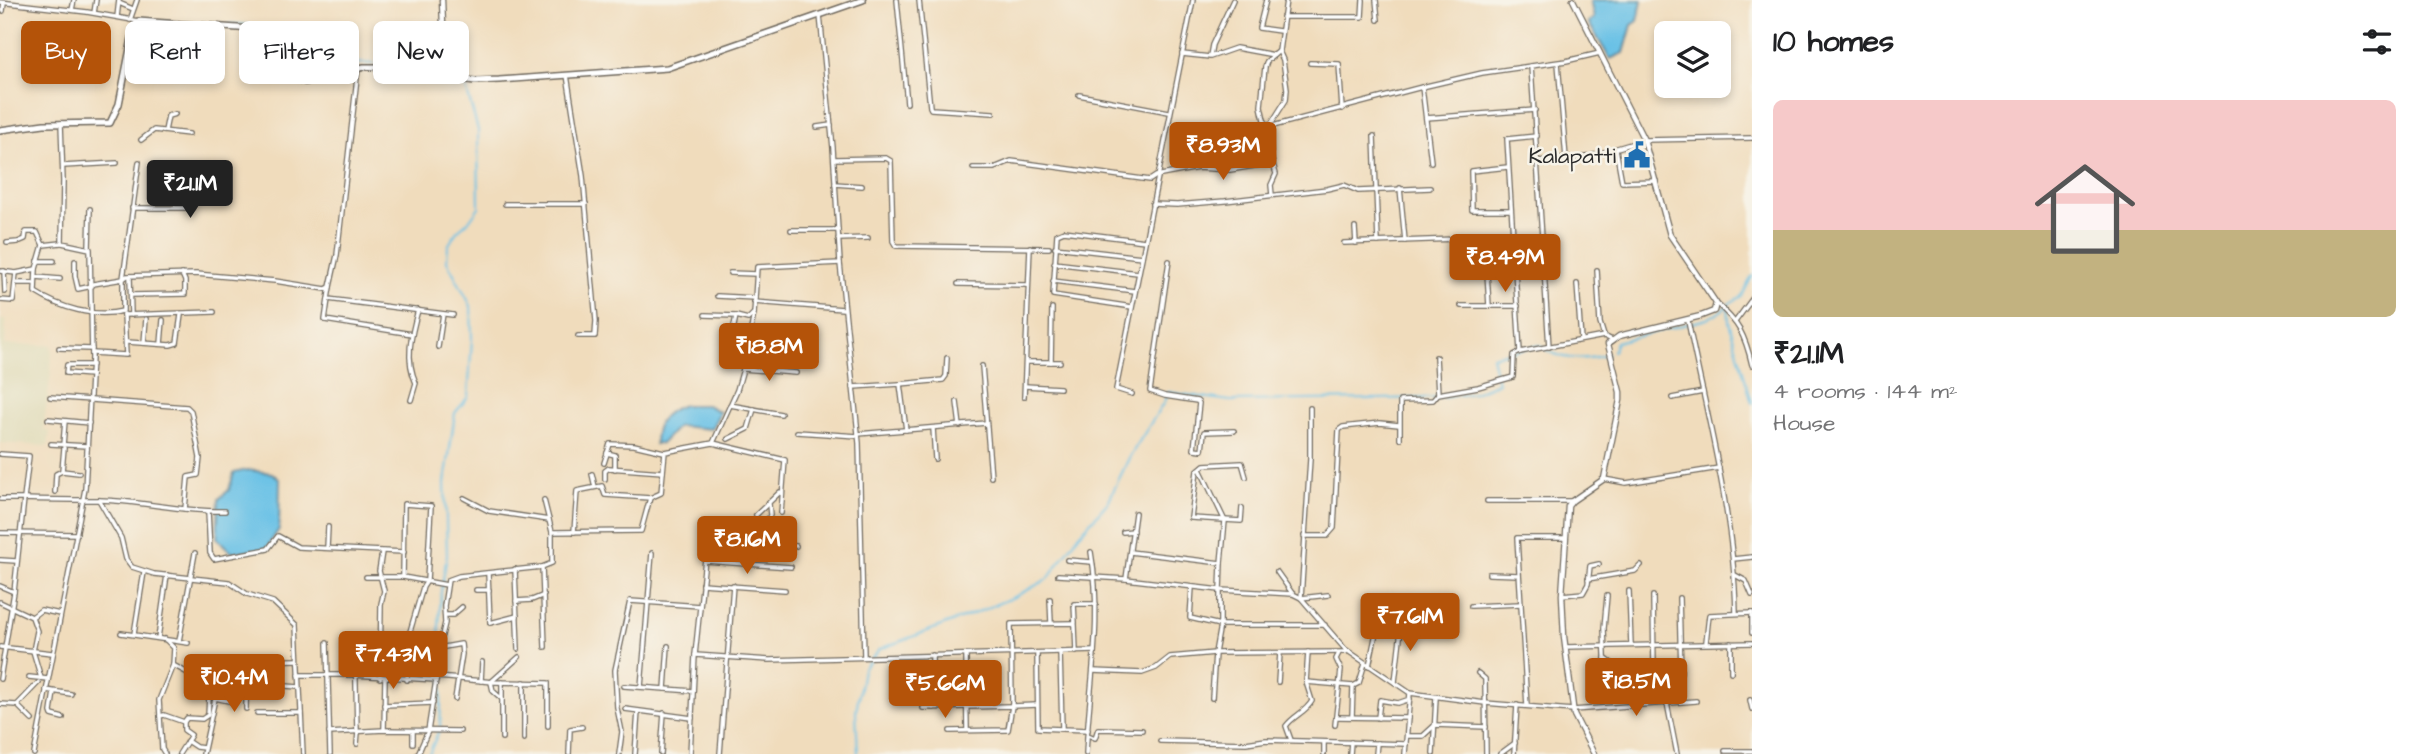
<!DOCTYPE html>
<html lang="en">
<head>
<meta charset="utf-8">
<style>
	:root { --surface:#fff; --page:#f2f2f2; --text:#202124; --muted:#757577; --line:#e0e0e0; --accent:#b45309 }
	body { margin:0; font-family:"Architects Daughter",sans-serif; background:var(--page); color:var(--text); height:100vh; display:flex; flex-direction:column; font-size:26px; white-space:nowrap }
	* { box-sizing:border-box; margin:0 }
	p { font-size:23px; color:var(--muted) }
	.icon { flex:none; width:38px; height:38px; fill:none; stroke:currentColor; stroke-width:2; stroke-linecap:round; stroke-linejoin:round }
	.map { position:relative; flex:1; overflow:hidden }
	.details { display:flex; flex-direction:column; background:var(--surface); width:665px }
	.details>* { flex:none }
	.guide { position:absolute; left:21px; top:21px; width:665px; height:63px; display:flex; gap:14px }
	.buttons { position:absolute; left:1654px; top:21px; display:grid; gap:14px }
	.buttons a { display:grid; place-items:center; width:77px; height:77px; border-radius:10px; background:var(--surface); box-shadow:0 4px 10px #0003; font-size:35px }
	.price { position:absolute; translate:-50% -60px; padding:0 16px; border-radius:7px; background:var(--accent); color:#fff; font-size:23px; line-height:46px; filter:drop-shadow(0 2px 4px #0008) }
	.price::after { content:''; position:absolute; left:50%; top:42px; width:21px; height:16px; margin-left:-10px; background:inherit; clip-path:polygon(0 0,100% 0,50% 100%) }
	.price.current { background:#222; color:#fff }
	ul { padding:0; list-style:none }
	li { display:grid; align-content:center; gap:14px; height:371px; padding:0 21px }
	li+li { border-top:2px solid var(--line) }
	li span { display:grid; place-items:center; height:217px; border-radius:10px; color:#555 }
	li>.icon { margin-inline-start:auto }
	span .icon { width:126px; height:126px; fill:#fffc; stroke-width:1 }
	li b { font-size:30px }
	h2 { display:flex; justify-content:space-between; align-items:center; height:84px; padding:0 21px; font-size:30px }
	.pill { padding:0 24px; border-radius:10px; background:var(--surface); box-shadow:0 4px 10px #0003; font-size:24px; line-height:63px }
	.pill.current { background:var(--accent); color:#fff }
	main { display:flex; flex:1; min-height:0 }
	.map>svg:first-child { display:block }
	.built { fill:#e1dcba }
	.water { fill:#69c1e6; stroke:#4a7688; stroke-width:2 }
	.lines { fill:none; stroke-linecap:round; stroke-linejoin:round }
	.stream { stroke:#69c1e6; stroke-width:2 }
	.street-casing { stroke:#70695e; stroke-width:6 }
	.secondary-casing { stroke:#70695e; stroke-width:7 }
	.primary-casing { stroke:#70695e; stroke-width:8 }
	.street { stroke:#fff; stroke-width:3.5 }
	.secondary { stroke:#fff; stroke-width:4.5 }
	.primary { stroke:#fff; stroke-width:5 }
	.labels { text-anchor:middle; stroke-width:5; stroke-linejoin:round; paint-order:stroke }
	.poi-label { font-size:23px; fill:#2b2b2b; stroke:#f7f3e8; text-anchor:end }
</style>
</head>
<body>
<main>
<div class="map">
<svg width="1752" height="754" viewBox="0 0 1752 754">
	<rect width="100%" height="100%" fill="#f7f3e8"/>
	<filter id="ink" filterUnits="userSpaceOnUse"><feTurbulence type="fractalNoise" baseFrequency=".0143" numOctaves="2"/><feDisplacementMap in="SourceGraphic" scale="14" xChannelSelector="R" yChannelSelector="G"/><feConvolveMatrix kernelMatrix="1 2 1 2 8 2 1 2 1" color-interpolation-filters="sRGB"/></filter>
	<filter id="wash" filterUnits="userSpaceOnUse"><feTurbulence type="fractalNoise" baseFrequency=".00686" numOctaves="4" result="noise"/><feDisplacementMap in="SourceGraphic" scale="28" xChannelSelector="R" yChannelSelector="G"/><feGaussianBlur stdDeviation="1.57" result="paint"/><feColorMatrix in="noise" values="0 0 0 0 0 0 0 0 0 0 0 0 0 0 0 0 0 1.4 0 .05"/><feComposite in="paint" operator="in"/></filter>
	<g filter="url(#wash)">
		<rect width="100%" height="100%" fill="#f0dcbc"/>
		<path class="built" d="M0,320h6l-1,25h47l-1,27 -7,51v7l6,1 -2,15 -48,-3z"/>
		<g class="water">
			<path d="M1590,0h52l-4,21 -6,4 -8,28 -14,6 -22,-37 6,-4z"/>
			<path d="M683,405h24l13,7 -9,17 -33,-3 -16,17 -7,1c0,-22 8,-32 28,-39z"/>
			<path d="M247,470l25,3 8,7 -1,49 -13,20 -35,3 -14,-14 2,-39 10,-9 5,-17z"/>
		</g>
		<g class="lines">
			<g class="stream">
				<path d="M229,24c56,-1 44,22 75,53l57,-14 41,3 58,7 2,3"/>
				<path d="M1752,276l-10,20 -14,8 1,18 23,81"/>
				<path d="M1613,351l3,-9 91,-23 14,-8 7,-7"/>
				<path d="M440,638l-1,-11 2,-36 6,-36 -2,-72 10,-70 13,-16 4,-58 -1,-33 -24,-45 1,-15 9,-15 12,-10 10,-14 -1,-77 -14,-49"/>
				<path d="M429,754l11,-26 3,-67 -2,-14"/>
				<path d="M858,754l-2,-42 7,-43 17,-20 93,-35 43,-18 32,-17 31,-44 29,-33 22,-46 33,-52 5,-12 62,9 212,-3 32,-5 24,-10 -6,-27 48,-11c18,16 46,16 68,9"/>
			</g>
		</g>
	</g>
	<g filter="url(#ink)">
		<g class="lines">
			<g class="street-casing">
				<g id="street">
					<path d="M897,0l10,103"/>
					<path d="M919,0l11,107 1,2 62,4"/>
					<path d="M1266,0l-7,28 21,3"/>
					<path d="M1376,0l2,20"/>
					<path d="M0,2l87,10 51,9"/>
					<path d="M119,3l14,6"/>
					<path d="M72,10l2,-10"/>
					<path d="M3,11l1,-8"/>
					<path d="M94,13l2,-13"/>
					<path d="M117,17l2,-17"/>
					<path d="M1283,17h79l1,-17"/>
					<path d="M130,20l7,-20"/>
					<path d="M1279,51l-12,10 -2,6 -4,39 3,14 5,7 153,-40"/>
					<path d="M1182,54l28,3 26,-9 38,7"/>
					<path d="M1210,56l2,-11 21,-45"/>
					<path d="M1310,63l29,1 3,45"/>
					<path d="M1558,63l8,95"/>
					<path d="M567,75l16,101 13,145 -1,15h-17"/>
					<path d="M1079,95l90,17"/>
					<path d="M1426,118l109,-8"/>
					<path d="M817,127l14,-2"/>
					<path d="M165,131l3,-15 7,-2"/>
					<path d="M1374,136l4,106"/>
					<path d="M141,140l13,-10 35,4"/>
					<path d="M1616,149l6,33 34,-1"/>
					<path d="M834,159l52,-1 5,3 2,80 3,5 153,2"/>
					<path d="M1538,161l49,-4 57,-17 108,-2"/>
					<path d="M1431,162l-9,-75 60,-14 49,-7"/>
					<path d="M63,166l54,-3"/>
					<path d="M1508,167l-37,4 1,39h38"/>
					<path d="M973,168h21l17,-7 139,19 6,-4 42,-8 32,2 36,-6 5,-7"/>
					<path d="M835,184l27,2"/>
					<path d="M1400,188l5,53"/>
					<path d="M1272,195l-1,-10 5,-11 -5,-17 -2,-30 17,-27 1,-11 -4,-29 -4,-9 7,-51"/>
					<path d="M505,204h81"/>
					<path d="M1152,204l25,1 48,-4 102,-12 17,-4 14,6 72,-3"/>
					<path d="M132,208h60l3,-26 -3,-2v-10"/>
					<path d="M1355,228l1,15"/>
					<path d="M791,230h47"/>
					<path d="M838,239l30,-1"/>
					<path d="M1485,239l4,67h29"/>
					<path d="M7,243l11,-1 7,-3 1,-7h11l6,13"/>
					<path d="M61,243l-18,2 -7,24 -1,23c25,16 59,26 88,19v-32l4,-3 69,-2 79,7 51,8 4,-2 7,-32 21,-186"/>
					<path d="M1344,243l199,-7"/>
					<path d="M1055,247l87,10"/>
					<path d="M89,248l1,-39"/>
					<path d="M38,261h16"/>
					<path d="M75,261v15l3,13 14,-3"/>
					<path d="M1169,261l-19,130 15,5 32,5 2,2 -5,46 8,1 2,-18 30,-1"/>
					<path d="M840,263l19,180 5,214"/>
					<path d="M1054,263l84,10"/>
					<path d="M1597,270l3,53 4,13"/>
					<path d="M0,271l16,2 20,-4"/>
					<path d="M4,271l1,21"/>
					<path d="M730,273l26,1"/>
					<path d="M130,276l1,39"/>
					<path d="M36,277l24,2"/>
					<path d="M1053,281l82,10"/>
					<path d="M18,283h17"/>
					<path d="M93,284l30,-5 16,-117"/>
					<path d="M958,284l70,1"/>
					<path d="M1577,284l4,56"/>
					<path d="M330,287l-2,12 125,16"/>
					<path d="M131,295l54,-1v-13l-3,-7"/>
					<path d="M717,296l38,2"/>
					<path d="M328,299l-3,21 87,14"/>
					<path d="M0,300l13,1 3,-28"/>
					<path d="M754,302l89,7"/>
					<path d="M1716,303c23,20 29,32 36,62"/>
					<path d="M1461,306h28"/>
					<path d="M1132,307l-79,-12 4,-61 7,-3 81,10"/>
					<path d="M124,315l90,-3"/>
					<path d="M705,315l31,1 12,3 5,-5"/>
					<path d="M1688,321c19,96 46,193 48,292"/>
					<path d="M1735,322l17,-23"/>
					<path d="M730,332l4,-6 2,-10"/>
					<path d="M127,342l43,3 7,-2 4,-28"/>
					<path d="M144,343l2,-24"/>
					<path d="M161,344l2,-24"/>
					<path d="M438,347l5,-33"/>
					<path d="M1549,347l-18,-281 35,-5 34,-8"/>
					<path d="M59,348l33,1"/>
					<path d="M1520,352l-13,-213 30,-3"/>
					<path d="M92,353l34,2 -2,-41"/>
					<path d="M1436,357l2,37"/>
					<path d="M1026,362h34"/>
					<path d="M1051,362l1,-54"/>
					<path d="M982,366l9,111"/>
					<path d="M743,369l53,4"/>
					<path d="M91,375l-25,-2 1,-8h25"/>
					<path d="M900,384l43,-4 3,-4 1,-18"/>
					<path d="M1025,386l35,2"/>
					<path d="M853,387l47,-3 6,46"/>
					<path d="M1132,394l-16,-5 77,-389"/>
					<path d="M50,397l137,10 4,4 9,47 -2,17 -10,2 -3,32"/>
					<path d="M1024,397l6,-150"/>
					<path d="M1672,398l31,-6"/>
					<path d="M411,400l5,-17c-11,-24 -5,-48 2,-73"/>
					<path d="M957,402l3,24"/>
					<path d="M730,405l51,9"/>
					<path d="M1310,408v51l-9,139 44,51 65,44 75,10 88,7 123,-9"/>
					<path d="M48,419l41,4"/>
					<path d="M933,428l2,31"/>
					<path d="M797,432l61,4"/>
					<path d="M858,434l128,-11"/>
					<path d="M728,439l20,-10 6,-20"/>
					<path d="M1400,439v-38l33,-1 5,-6 40,-7 35,-10 1,-22 6,-3 84,-16 8,4"/>
					<path d="M713,443l72,17 -4,53"/>
					<path d="M51,444l36,2"/>
					<path d="M63,445l2,-24"/>
					<path d="M607,453l8,2v14"/>
					<path d="M0,454l29,2 -5,43h-24"/>
					<path d="M604,463l6,-19 24,1 30,7"/>
					<path d="M1200,469l25,52 -4,42"/>
					<path d="M62,471l17,2"/>
					<path d="M592,474l3,13"/>
					<path d="M605,479v-8l4,-3 54,4"/>
					<path d="M1604,479l22,4 93,-15"/>
					<path d="M55,492l1,-18 6,-3 2,-23"/>
					<path d="M464,498l25,13 60,9"/>
					<path d="M99,500l22,38 5,21 6,8 22,7 75,8 18,12 26,8 24,23 6,129"/>
					<path d="M1487,501h85"/>
					<path d="M1242,508l-1,13 -50,-3 6,-47 7,-6 38,-2 4,14"/>
					<path d="M208,511l2,42 4,6 54,-10 10,-13 20,11 106,5"/>
					<path d="M756,515l24,-23"/>
					<path d="M766,525l4,-10 -1,-11"/>
					<path d="M552,532l89,-1 9,-33 11,-5 4,-41 48,-9 24,-53 6,-21 11,-55 3,-47 83,-4 -7,-115 -13,-133"/>
					<path d="M574,532l3,-41 25,-5 3,9 45,3"/>
					<path d="M1123,532l10,-1"/>
					<path d="M0,533l77,1"/>
					<path d="M1304,536h23l7,-8 5,-98 4,-3 37,-4 19,2"/>
					<path d="M327,548l1,-21"/>
					<path d="M1130,552l91,11 -1,27 73,4 8,4 27,-3"/>
					<path d="M1733,559l19,-2"/>
					<path d="M0,560l16,1"/>
					<path d="M1067,560l25,2"/>
					<path d="M705,561l86,6"/>
					<path d="M730,562l2,-23 64,7"/>
					<path d="M542,567l3,80"/>
					<path d="M515,569l3,80"/>
					<path d="M1277,572l15,21"/>
					<path d="M488,573l2,50 27,-7"/>
					<path d="M1489,574l30,1"/>
					<path d="M1058,575l68,4 94,11v35h105"/>
					<path d="M1735,575l11,6 6,14"/>
					<path d="M366,577h37l44,8"/>
					<path d="M403,577l1,-73 27,2 -4,75 -4,6 -14,48 -2,45"/>
					<path d="M1126,579l9,-66"/>
					<path d="M1588,579l47,-8 6,-6"/>
					<path d="M702,584l83,6"/>
					<path d="M0,586l14,6"/>
					<path d="M476,590h13"/>
					<path d="M1629,591l2,54"/>
					<path d="M1562,595l21,-2 5,-9 2,-18 9,-2"/>
					<path d="M1679,598l2,74"/>
					<path d="M1050,599l1,24"/>
					<path d="M516,601l16,-1 12,-5"/>
					<path d="M0,602l32,15 5,14 -4,20 8,27"/>
					<path d="M1471,606l50,-2"/>
					<path d="M1752,613v20"/>
					<path d="M445,615h8l9,-8"/>
					<path d="M32,617l9,-7 19,4"/>
					<path d="M1075,623l-1,-19h22"/>
					<path d="M121,633l67,10"/>
					<path d="M134,634l10,-62"/>
					<path d="M355,637l2,95"/>
					<path d="M158,638l9,-63"/>
					<path d="M165,639l9,9 -1,17 -14,35 3,49 3,5"/>
					<path d="M179,641l16,-88"/>
					<path d="M1706,642l3,-27 43,-2"/>
					<path d="M327,643l3,111"/>
					<path d="M409,646l30,2 22,-4 1,10 -7,45"/>
					<path d="M0,647l52,6"/>
					<path d="M1565,647l187,-4"/>
					<path d="M1060,652l2,77 26,1"/>
					<path d="M1037,653l1,75 24,1"/>
					<path d="M695,655l74,5 325,-9"/>
					<path d="M932,655l1,53"/>
					<path d="M966,655l1,75"/>
					<path d="M1605,658c20,16 25,15 49,12l-1,-74"/>
					<path d="M173,665l13,7 15,1 18,8 80,6"/>
					<path d="M1369,666l11,-52"/>
					<path d="M1093,671l49,2 14,-5 14,-11 45,-4 5,-28 -30,-7 2,-31"/>
					<path d="M1731,672v-29"/>
					<path d="M1478,673l7,6 1,75"/>
					<path d="M299,675h55l82,5 3,-32 6,-25 -1,-17 4,-26 11,-4 83,-9 10,-4v-31l-8,-32"/>
					<path d="M29,677l19,2"/>
					<path d="M437,677l57,5 54,1v43"/>
					<path d="M380,678l1,-74 3,-13 -5,-20 3,-19"/>
					<path d="M0,679l14,-87 10,-93c26,1 51,1 76,1 42,1 82,12 125,11"/>
					<path d="M481,681l1,-19"/>
					<path d="M1606,681l-2,-53 3,-32"/>
					<path d="M502,682v56"/>
					<path d="M524,682v57"/>
					<path d="M1278,682l2,-29"/>
					<path d="M1306,682l47,4"/>
					<path d="M1395,682l7,-61"/>
					<path d="M624,686l69,5"/>
					<path d="M641,687l11,-134"/>
					<path d="M665,689l3,-43"/>
					<path d="M46,690l25,4"/>
					<path d="M54,692l-3,20 1,3 11,3"/>
					<path d="M215,698l19,4 8,-15 5,1"/>
					<path d="M1212,698l3,-45 131,-1"/>
					<path d="M502,699l-9,-8 -2,-9 28,-25"/>
					<path d="M1750,700l2,9"/>
					<path d="M1667,703l10,51"/>
					<path d="M0,704l17,1 15,15"/>
					<path d="M17,705l22,-23"/>
					<path d="M384,705l49,-2"/>
					<path d="M1037,705l-25,1 -1,-82 62,-1 2,2 1,27"/>
					<path d="M1527,706l-10,-168h48"/>
					<path d="M923,708l89,-2 -4,24 -58,1"/>
					<path d="M246,709l1,-48 51,-1"/>
					<path d="M625,709l67,9"/>
					<path d="M257,713h44"/>
					<path d="M160,716l4,-1 20,7"/>
					<path d="M1337,717l71,1"/>
					<path d="M1352,717l1,-31 6,-3 6,-20"/>
					<path d="M1378,718l2,-18 18,3 12,-4"/>
					<path d="M1335,725l6,-55 -5,-11 3,-6"/>
					<path d="M384,730l1,-52"/>
					<path d="M329,733l55,-3 76,1"/>
					<path d="M1088,735l7,3 3,-9 44,1"/>
					<path d="M1407,736h16l12,-11 51,2"/>
					<path d="M1291,740l-5,-14c8,-11 19,-13 26,-25l-6,-19 2,-30"/>
					<path d="M187,741l9,6 8,1"/>
					<path d="M1160,741l86,2 20,-3 140,4"/>
					<path d="M413,743v-12"/>
					<path d="M357,744l1,-12"/>
					<path d="M1725,751h27"/>
					<path d="M34,754l51,-265 7,-131 -2,-109 -28,-6 1,-62 -2,-58"/>
					<path d="M179,754l12,-19 -7,-5v-8l3,-4 15,1 6,-4 1,-19 -15,-4"/>
					<path d="M203,754l15,-69 3,-3"/>
					<path d="M418,754l10,-23 8,-51"/>
					<path d="M569,754l1,-25 12,-2"/>
					<path d="M619,754l3,-22 -5,-24 -2,-38 15,-69 70,5"/>
					<path d="M635,754l3,-43"/>
					<path d="M661,754l3,-41"/>
					<path d="M690,754l5,-99 13,-125"/>
					<path d="M720,754l13,-169"/>
					<path d="M1086,754c3,-67 17,-135 5,-202"/>
					<path d="M1324,754v-12"/>
					<path d="M1350,754l1,-12"/>
					<path d="M1376,754l1,-11"/>
					<path d="M1405,754l5,-61"/>
					<path d="M1433,754l3,-57"/>
					<path d="M1500,754l15,-11"/>
					<path d="M1514,754l3,-49"/>
				</g>
			</g>
			<g class="secondary-casing">
				<g id="secondary">
					<path d="M442,0l3,76"/>
					<path d="M1573,0l71,140 26,95 46,68 -2,8 -13,5 -82,20 -11,8 12,48v8l-16,79 -32,22 -4,5 -6,89 2,42 10,78 20,39"/>
				</g>
			</g>
			<g class="primary-casing">
				<path id="primary" d="M0,130l44,-6 66,-1 9,-19 15,-76 4,-7 114,8c32,8 30,45 53,53l59,-15h12l99,14 24,-1 168,-12 196,-68"/>
			</g>
			<use href="#street" class="street"/>
			<use href="#secondary" class="secondary"/>
			<use href="#primary" class="primary"/>
		</g>
	</g>
	<defs>
		<g id="civic-bare" transform="scale(2.1)"><path d="M-.6-6.5H3V-4.5H.6V-3L4-1V1h2V6H-6V1h2V-1L-.6-3ZM-1.2 2.5V6h2.4V2.5Z" fill="#1f6fb2" stroke="#f7f3e8" stroke-width="2.5" paint-order="stroke"/></g>
	</defs>
	<g fill-rule="evenodd">
		<use href="#civic-bare" x="1637" y="155"/>
	</g>
	<g class="labels">
		<g class="poi-label">
			<text x="1616" y="163">Kalapatti</text>
		</g>
	</g>
</svg>
<div class="buttons">
<a><svg class="icon" aria-label="layers" viewBox="0 0 24 24"><path d="M12 4l9 5-9 5-9-5zM3 14l9 5 9-5"/></svg></a>
</div>
<b class="price" style="left:1223px;top:182px">₹8.93M</b>
<b class="price current" style="left:190px;top:220px">₹21.1M</b>
<b class="price" style="left:1505px;top:294px">₹8.49M</b>
<b class="price" style="left:769px;top:383px">₹18.8M</b>
<b class="price" style="left:747px;top:576px">₹8.16M</b>
<b class="price" style="left:1410px;top:653px">₹7.61M</b>
<b class="price" style="left:393px;top:691px">₹7.43M</b>
<b class="price" style="left:234px;top:714px">₹10.4M</b>
<b class="price" style="left:1636px;top:718px">₹18.5M</b>
<b class="price" style="left:945px;top:720px">₹5.66M</b>
<div class="guide">
<a class="pill current">Buy</a>
<a class="pill">Rent</a>
<a class="pill">Filters</a>
<a class="pill">New</a>
</div>
</div>
<section class="details">
<h2>10 homes<svg class="icon" aria-label="filters" viewBox="0 0 24 24"><path d="M4 7h16M4 17h16"/><circle cx="9" cy="7" r="2"/><circle cx="15" cy="17" r="2"/></svg></h2>
<ul>
<li><span style="background:linear-gradient(#f6c9c9 60%,#c2b280 0)"><svg class="icon" aria-label="home" viewBox="0 0 24 24"><path d="M3 11l9-7 9 7M6 9v11h12V9"/></svg></span><div><b>₹21.1M</b><p>4 rooms · 144 m²</p><p>House</p></div></li>
</ul>
</section>
</main>
</body>
</html>
